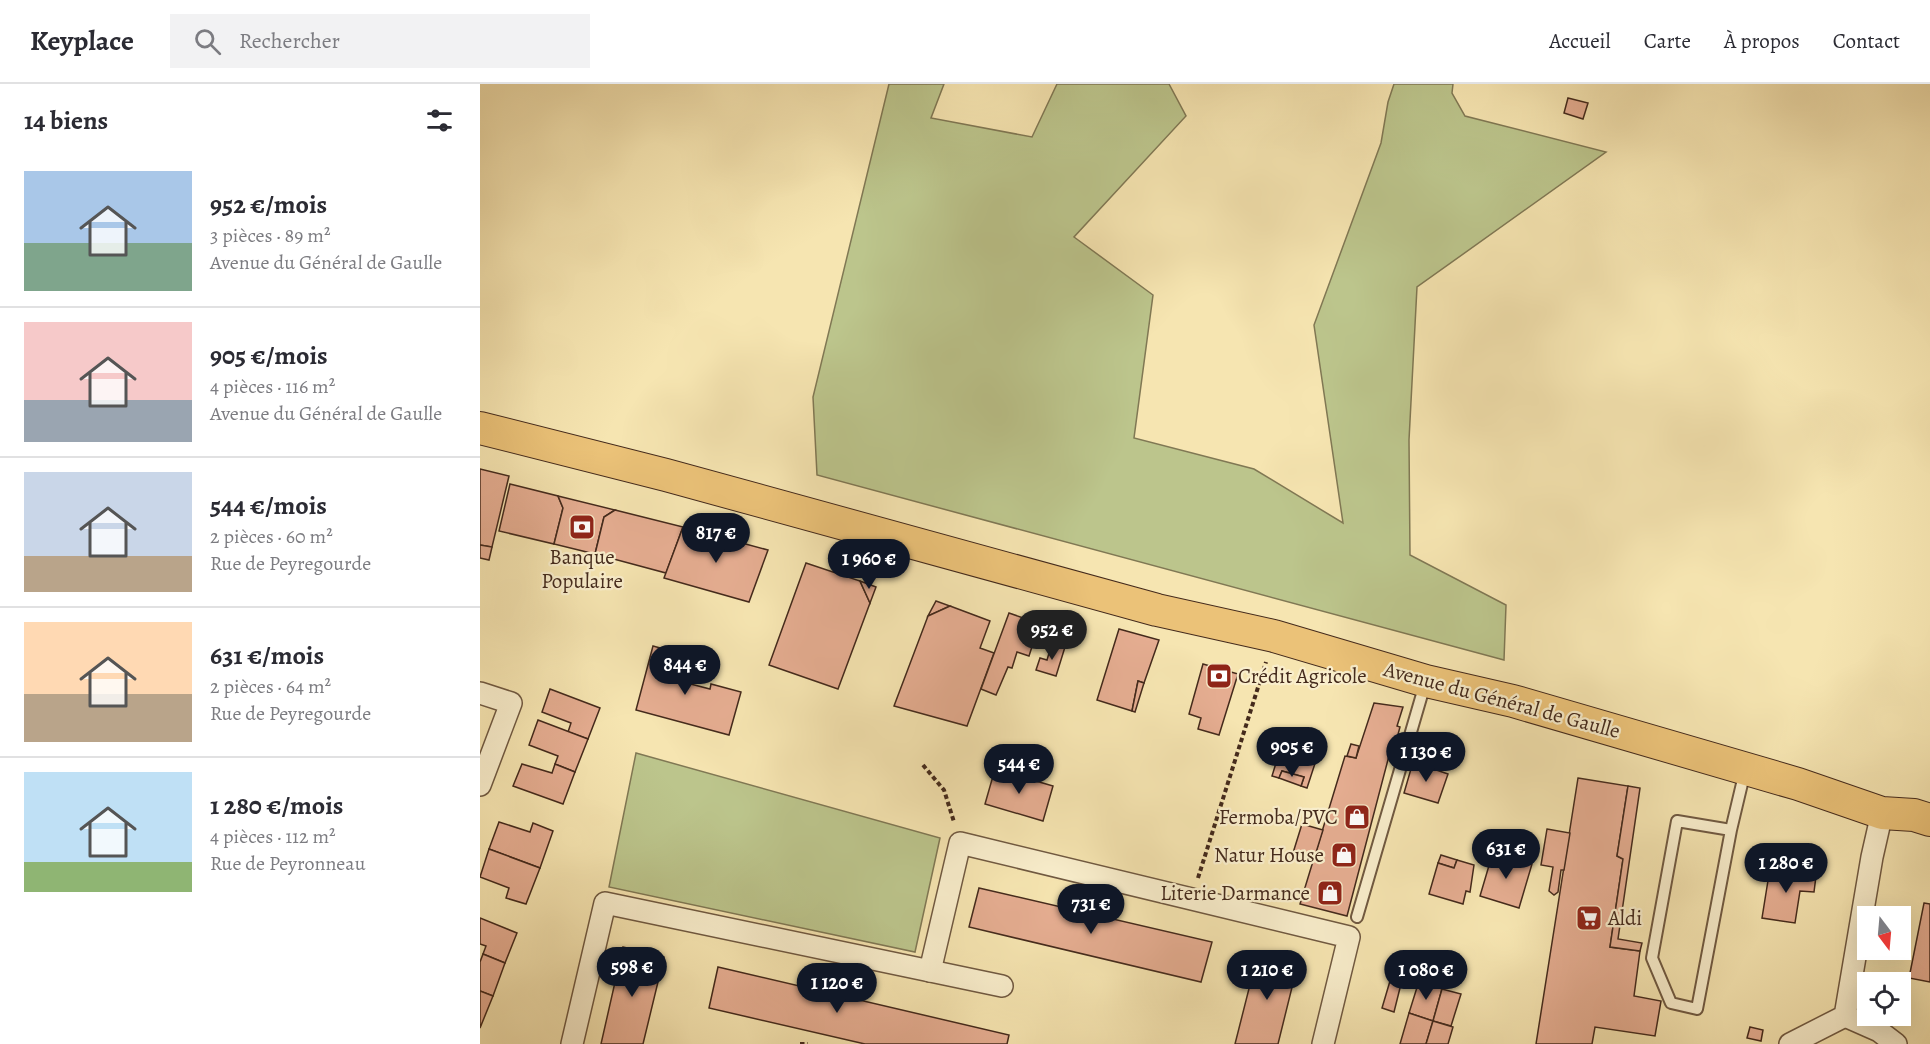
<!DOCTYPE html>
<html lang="fr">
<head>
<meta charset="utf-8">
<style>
	:root { --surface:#fff; --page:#f2f2f3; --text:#2b2b33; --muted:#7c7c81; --line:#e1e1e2; --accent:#111827 }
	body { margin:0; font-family:Alegreya,serif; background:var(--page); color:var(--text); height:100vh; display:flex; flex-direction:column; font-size:22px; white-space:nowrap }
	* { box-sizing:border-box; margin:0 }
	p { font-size:20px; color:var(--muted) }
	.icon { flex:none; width:33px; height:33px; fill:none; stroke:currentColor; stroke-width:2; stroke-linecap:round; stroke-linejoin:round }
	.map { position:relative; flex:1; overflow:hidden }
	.side { display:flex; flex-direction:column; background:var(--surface); width:480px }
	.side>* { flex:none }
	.needle { width:39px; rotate:164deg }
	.controls { position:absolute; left:1377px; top:822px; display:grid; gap:12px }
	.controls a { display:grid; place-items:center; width:54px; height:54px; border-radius:0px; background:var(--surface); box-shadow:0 6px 24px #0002; font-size:30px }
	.price { position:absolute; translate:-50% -51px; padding:0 14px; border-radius:21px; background:var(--accent); color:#fff; font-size:20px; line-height:39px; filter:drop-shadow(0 2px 3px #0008) }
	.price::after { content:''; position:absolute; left:50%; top:36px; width:18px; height:14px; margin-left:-9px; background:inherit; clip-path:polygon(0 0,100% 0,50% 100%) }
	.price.on { background:#222; color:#fff }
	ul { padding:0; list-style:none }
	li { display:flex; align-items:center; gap:18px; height:150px; padding:0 24px }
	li+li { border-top:2px solid var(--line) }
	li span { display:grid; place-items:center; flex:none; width:168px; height:120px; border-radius:0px; color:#555 }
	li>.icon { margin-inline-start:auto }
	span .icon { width:72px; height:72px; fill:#fffc; stroke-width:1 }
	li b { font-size:26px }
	h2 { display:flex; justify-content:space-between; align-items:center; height:72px; padding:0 24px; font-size:26px }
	header { display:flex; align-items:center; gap:36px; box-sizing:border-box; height:84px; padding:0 30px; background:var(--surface); border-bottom:2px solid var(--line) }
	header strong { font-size:28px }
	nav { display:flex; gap:33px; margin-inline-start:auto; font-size:21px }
	.search { width:420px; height:54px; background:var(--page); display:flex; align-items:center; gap:15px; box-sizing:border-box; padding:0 21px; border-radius:0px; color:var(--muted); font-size:22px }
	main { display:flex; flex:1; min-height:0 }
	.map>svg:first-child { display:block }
	.green { fill:#bcc58c; stroke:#807854; stroke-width:1.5 }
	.building { fill:#e5ad91; stroke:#442a1c; stroke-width:1.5 }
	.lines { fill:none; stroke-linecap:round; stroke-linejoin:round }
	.lane-casing { stroke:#705941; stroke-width:14 }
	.street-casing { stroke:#705941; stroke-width:24 }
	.primary-casing { stroke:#442a1c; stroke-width:34 }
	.path { stroke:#442a1c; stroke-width:4; stroke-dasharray:4.5 3; stroke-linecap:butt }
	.lane { stroke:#f9eecc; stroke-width:10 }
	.street { stroke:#f9eecc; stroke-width:21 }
	.primary { stroke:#ebc278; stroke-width:32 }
	.labels { text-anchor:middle; stroke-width:4.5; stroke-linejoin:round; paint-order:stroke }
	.poi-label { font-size:21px; fill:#442a1c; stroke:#f9eecc; text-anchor:end }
	.street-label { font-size:21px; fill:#442a1c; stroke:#f9eecc }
</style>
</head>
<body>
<header>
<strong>Keyplace</strong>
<div class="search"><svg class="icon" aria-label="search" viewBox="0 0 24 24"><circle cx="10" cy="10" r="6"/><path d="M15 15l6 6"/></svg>Rechercher</div>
<nav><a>Accueil</a><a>Carte</a><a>À propos</a><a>Contact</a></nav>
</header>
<main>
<section class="side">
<h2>14 biens<svg class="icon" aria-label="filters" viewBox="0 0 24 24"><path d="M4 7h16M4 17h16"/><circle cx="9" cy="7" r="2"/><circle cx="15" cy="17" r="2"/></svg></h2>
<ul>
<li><span style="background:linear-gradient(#a9c7e8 60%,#7fa58c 0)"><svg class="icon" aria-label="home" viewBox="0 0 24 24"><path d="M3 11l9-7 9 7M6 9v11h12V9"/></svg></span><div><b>952 €/mois</b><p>3 pièces · 89 m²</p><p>Avenue du Général de Gaulle</p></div></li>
<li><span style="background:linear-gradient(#f6c9c9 65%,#9aa5b1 0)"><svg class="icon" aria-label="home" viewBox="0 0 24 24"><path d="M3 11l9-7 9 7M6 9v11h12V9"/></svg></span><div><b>905 €/mois</b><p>4 pièces · 116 m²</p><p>Avenue du Général de Gaulle</p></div></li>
<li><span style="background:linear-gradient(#c9d6e8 70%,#b9a48a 0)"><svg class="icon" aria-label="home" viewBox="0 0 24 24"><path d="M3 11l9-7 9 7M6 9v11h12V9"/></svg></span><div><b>544 €/mois</b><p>2 pièces · 60 m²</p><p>Rue de Peyregourde</p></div></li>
<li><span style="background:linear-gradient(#ffd9b3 60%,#b9a48a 0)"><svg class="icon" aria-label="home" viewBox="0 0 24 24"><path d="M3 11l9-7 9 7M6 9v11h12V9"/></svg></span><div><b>631 €/mois</b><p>2 pièces · 64 m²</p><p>Rue de Peyregourde</p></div></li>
<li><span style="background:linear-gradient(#bfe0f5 75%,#8fb573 0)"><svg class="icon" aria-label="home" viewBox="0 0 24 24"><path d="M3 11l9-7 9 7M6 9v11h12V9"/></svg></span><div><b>1 280 €/mois</b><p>4 pièces · 112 m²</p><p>Rue de Peyronneau</p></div></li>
</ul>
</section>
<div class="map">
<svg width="1450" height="960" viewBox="0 0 1450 960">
	<rect width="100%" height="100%" fill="#f6e5b1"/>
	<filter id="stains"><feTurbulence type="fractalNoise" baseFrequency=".00333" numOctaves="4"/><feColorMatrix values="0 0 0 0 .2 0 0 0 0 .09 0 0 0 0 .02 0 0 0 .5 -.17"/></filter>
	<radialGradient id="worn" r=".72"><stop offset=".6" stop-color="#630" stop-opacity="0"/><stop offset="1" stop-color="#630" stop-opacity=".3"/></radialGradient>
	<g class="green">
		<path d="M409,0h55l-13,34 101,19 25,-53h112l17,32 -112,121 79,58 -19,143 120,31 89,54 -29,-198 67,-182 7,-41 6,-18h59l-1,9 13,23 141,36 -189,135 -8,153 1,115 96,50 -2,55 -687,-185 -4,-78z"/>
		<path d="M156,669l304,85 -25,114 -306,-65z"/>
	</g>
	<g class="building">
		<path d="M1088,14l20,5 -5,16 -19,-6z"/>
		<path d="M0,385l29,7 -17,71 -12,-2z"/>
		<path d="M30,400l48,12 5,12 -9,36 -55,-13z"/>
		<path d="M78,412l57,14 -11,7 -9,37 -41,-10 9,-36z"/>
		<path d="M135,426l68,17 -17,46 -71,-19 9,-37z"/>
		<path d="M203,443l85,23 -19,52 -85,-24z"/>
		<path d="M0,461l12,2 -3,13 -9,-2z"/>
		<path d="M326,479l54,18 10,22 -32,86 -69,-24z"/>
		<path d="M380,497l16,6 -6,16z"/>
		<path d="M456,517l14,5 -22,10z"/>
		<path d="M470,522l40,15 -10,27 14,5 -27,73 -73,-20 34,-90z"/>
		<path d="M529,529l23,8 6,7 -9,28 -12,-4 -5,16 -4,-1 -12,28 -15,-6z"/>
		<path d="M639,545l40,11 -15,43 -6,-2 -6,30 -35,-11z"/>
		<path d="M572,559l13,4 -9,29 -20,-6 4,-12 7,2z"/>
		<path d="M173,562l29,8 -7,26 35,9 1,-5 30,8 -12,43 -93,-25z"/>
		<path d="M723,580l35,10 -19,61 -21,-6 3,-11 -12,-4z"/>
		<path d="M658,597l6,2 -9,29 -3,-1z"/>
		<path d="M70,605l50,19 -12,31 -20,-7 3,-9 -29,-11z"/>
		<path d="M894,619l29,4 -6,19 3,1 -7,26 -3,-1 -43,164 -47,-12 45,-148 11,2z"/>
		<path d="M58,636l50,19 -13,33 -20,-8 3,-8 -29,-11z"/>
		<path d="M805,650l36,11 -14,43 -6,-2 3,-9 -22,-6 -3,7 -7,-2z"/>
		<path d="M871,660l8,2 -3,12 -9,-2z"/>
		<path d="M933,678l35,12 -10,29 -34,-10z"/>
		<path d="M42,680l30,9 3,-9 20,8 -12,32 -50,-18z"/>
		<path d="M515,685l58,17 -10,35 -58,-17z"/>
		<path d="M802,687l22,6 -3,9 -22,-8z"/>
		<path d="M1098,694l50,8 -11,70 6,3 -13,88 30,4 -6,45 27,5 -6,35 -60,-9 -3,17h-56z"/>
		<path d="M1148,702l12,2 -22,151 24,4 -2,8 -30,-4 13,-88 -6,-3z"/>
		<path d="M19,738l31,10 3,-9 20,8 -13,37 -51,-19z"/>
		<path d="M822,740l21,6 -9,29 -21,-6z"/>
		<path d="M1067,745l23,4 -6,37h-3l-3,22 -4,3 -5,-4 4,-24 -12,-2z"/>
		<path d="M9,765l51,19 -14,36 -20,-6 3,-10 -29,-11z"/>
		<path d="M1013,768l39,12 -13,44 -39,-12z"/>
		<path d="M961,771l16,5 -3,8 -16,-5z"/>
		<path d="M977,776l17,5 -4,27 -4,-1 -3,13 -34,-10 9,-31 16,5z"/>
		<path d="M1290,784l46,8 -2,16 -14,-1 -5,32 -33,-5z"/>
		<path d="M499,804l233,54 -11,40 -232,-55z"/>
		<path d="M1444,819l6,1v78l-21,-4z"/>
		<path d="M0,834l37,15 -12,30 -22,-9 3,-8 -6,-2z"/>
		<path d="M143,863l41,10 -21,87h-42z"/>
		<path d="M778,869l40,10 -20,81h-43z"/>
		<path d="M3,870l22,9 -12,33 -13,-5v-29z"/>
		<path d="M238,883l291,68 -2,9h-142l-156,-36z"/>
		<path d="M910,897l11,3 -7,28 -12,-4z"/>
		<path d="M939,897l23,8 -9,32 -24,-8z"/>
		<path d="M962,905l19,5 -10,32 -18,-5z"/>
		<path d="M0,907l13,5 -13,32z"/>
		<path d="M929,929l24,8 -7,23h-26z"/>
		<path d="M953,937l20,6 -5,17h-22z"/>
		<path d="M1270,943l13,3 -2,11 -14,-3z"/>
	</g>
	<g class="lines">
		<g class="lane-casing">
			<g id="lane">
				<path d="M1251,746l-54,-9 -25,137 19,45 26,6 34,-179 14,-59"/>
				<path d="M877,833l68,-233"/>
			</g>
		</g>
		<g class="street-casing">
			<g id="street">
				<path d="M0,609l31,10 -31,82"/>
				<path d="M450,887l30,-128 389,94 -26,107"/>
				<path d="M1365,932l34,15 17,13"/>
				<path d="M92,960l33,-141 397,83"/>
				<path d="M1310,960l55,-28 27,-159 10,-44"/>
			</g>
		</g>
		<g class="primary-casing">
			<path id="primary" d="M0,344l186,47 491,135 117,26 152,45 87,20 285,83 84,29 32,2 16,5"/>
		</g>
		<g class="path">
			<path d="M443,681l21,25 10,32"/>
			<path d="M718,794l68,-216"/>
			<path d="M320,960h8"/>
		</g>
		<use href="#lane" class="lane"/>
		<use href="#street" class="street"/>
		<use href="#primary" class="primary"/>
	</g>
	<defs>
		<g id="bank-square" transform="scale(1.35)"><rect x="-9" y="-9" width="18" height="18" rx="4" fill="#8f2418" stroke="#f9eecc"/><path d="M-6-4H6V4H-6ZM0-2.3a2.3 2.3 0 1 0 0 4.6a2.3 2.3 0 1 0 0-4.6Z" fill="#fff"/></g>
		<g id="shop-square" transform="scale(1.35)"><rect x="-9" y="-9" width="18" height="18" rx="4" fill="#8f2418" stroke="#f9eecc"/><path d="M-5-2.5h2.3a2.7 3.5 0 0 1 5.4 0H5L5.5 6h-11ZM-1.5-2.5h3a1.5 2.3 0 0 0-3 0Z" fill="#fff"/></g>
		<g id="supermarket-square" transform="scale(1.35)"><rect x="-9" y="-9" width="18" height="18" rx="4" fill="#8f2418" stroke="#f9eecc"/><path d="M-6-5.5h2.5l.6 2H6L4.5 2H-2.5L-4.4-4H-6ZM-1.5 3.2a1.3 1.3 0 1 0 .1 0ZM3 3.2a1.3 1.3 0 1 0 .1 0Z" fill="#fff"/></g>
	</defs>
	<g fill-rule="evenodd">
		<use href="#bank-square" x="102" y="443"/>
		<use href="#bank-square" x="739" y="592"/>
		<use href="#shop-square" x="877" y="733"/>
		<use href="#shop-square" x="864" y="771"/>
		<use href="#shop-square" x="850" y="809"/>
		<use href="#supermarket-square" x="1109" y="834"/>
	</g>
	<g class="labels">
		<g class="poi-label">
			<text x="102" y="480" text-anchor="middle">Banque<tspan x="102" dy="24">Populaire</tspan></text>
			<text x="758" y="599" text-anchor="start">Crédit Agricole</text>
			<text x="858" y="740">Fermoba/PVC</text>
			<text x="844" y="778">Natur House</text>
			<text x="830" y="816">Literie Darmance</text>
			<text x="1128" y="841" text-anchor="start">Aldi</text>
		</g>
		<g class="street-label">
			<text transform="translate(1022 616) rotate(15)" y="7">Avenue du Général de Gaulle</text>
		</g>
	</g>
	<rect width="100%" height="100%" filter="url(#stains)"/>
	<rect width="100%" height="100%" fill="url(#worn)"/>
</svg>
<div class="controls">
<a><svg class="needle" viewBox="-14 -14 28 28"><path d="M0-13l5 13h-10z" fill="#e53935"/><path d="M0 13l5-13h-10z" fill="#7c7c81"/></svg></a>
<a><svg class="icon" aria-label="locate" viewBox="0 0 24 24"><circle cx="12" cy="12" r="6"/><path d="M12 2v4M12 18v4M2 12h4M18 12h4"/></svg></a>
</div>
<b class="price" style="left:236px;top:480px">817 €</b>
<b class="price" style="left:389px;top:506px">1 960 €</b>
<b class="price on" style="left:572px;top:577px">952 €</b>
<b class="price" style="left:205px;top:612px">844 €</b>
<b class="price" style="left:812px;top:694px">905 €</b>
<b class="price" style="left:946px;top:699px">1 130 €</b>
<b class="price" style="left:539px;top:711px">544 €</b>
<b class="price" style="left:1026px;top:796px">631 €</b>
<b class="price" style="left:1306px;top:810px">1 280 €</b>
<b class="price" style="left:611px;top:851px">731 €</b>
<b class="price" style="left:152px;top:914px">598 €</b>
<b class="price" style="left:787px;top:917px">1 210 €</b>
<b class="price" style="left:946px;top:917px">1 080 €</b>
<b class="price" style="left:357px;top:930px">1 120 €</b>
</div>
</main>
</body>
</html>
